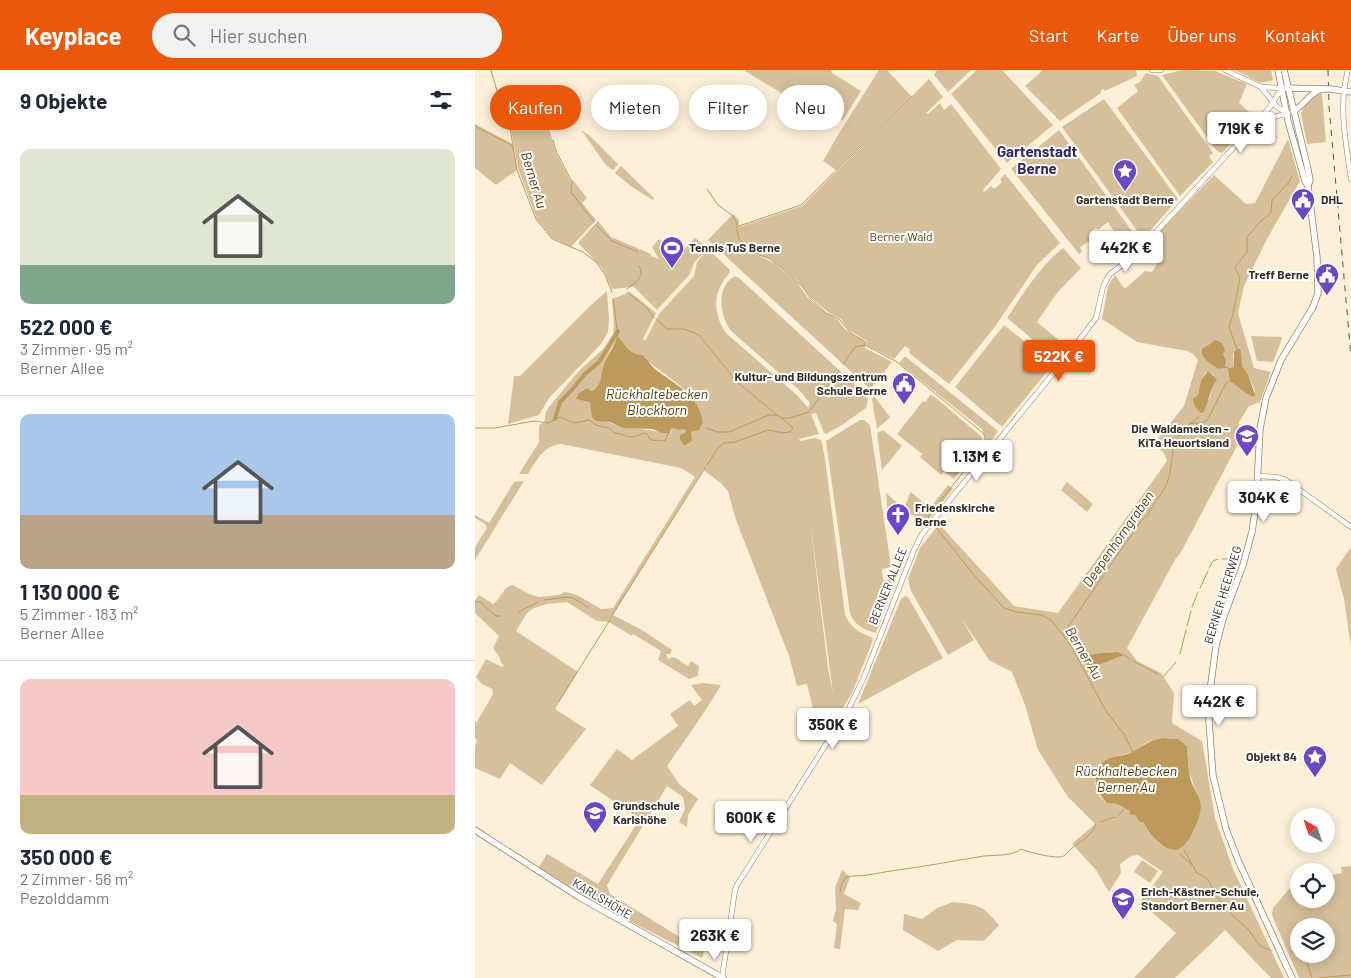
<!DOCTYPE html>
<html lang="de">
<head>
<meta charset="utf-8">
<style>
	:root { --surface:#fff; --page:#f2f2f3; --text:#1f2937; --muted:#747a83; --line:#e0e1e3; --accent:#ea580c }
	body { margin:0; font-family:Barlow,sans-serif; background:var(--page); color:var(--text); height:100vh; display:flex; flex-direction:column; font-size:19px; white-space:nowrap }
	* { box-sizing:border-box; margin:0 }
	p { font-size:16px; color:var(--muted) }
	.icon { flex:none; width:28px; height:28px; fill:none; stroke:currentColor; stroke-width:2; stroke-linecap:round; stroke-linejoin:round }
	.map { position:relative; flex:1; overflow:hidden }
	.side { display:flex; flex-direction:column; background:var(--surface); width:475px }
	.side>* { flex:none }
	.top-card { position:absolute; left:15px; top:15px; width:475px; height:45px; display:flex; gap:10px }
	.needle { width:32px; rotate:320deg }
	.tools { position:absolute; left:815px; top:738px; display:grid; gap:10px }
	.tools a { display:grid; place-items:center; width:45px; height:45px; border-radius:50%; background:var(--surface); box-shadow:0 2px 12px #0003; font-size:25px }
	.price { position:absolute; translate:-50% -42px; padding:0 11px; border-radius:5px; background:#fff; color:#222; font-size:16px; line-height:32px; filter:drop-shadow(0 1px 2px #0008) }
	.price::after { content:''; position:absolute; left:50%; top:30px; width:15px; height:11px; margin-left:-8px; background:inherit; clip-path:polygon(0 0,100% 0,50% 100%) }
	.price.active { background:var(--accent); color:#fff }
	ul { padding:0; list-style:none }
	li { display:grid; align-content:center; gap:10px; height:265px; padding:0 20px }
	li+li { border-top:1px solid var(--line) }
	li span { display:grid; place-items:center; height:155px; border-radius:10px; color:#555 }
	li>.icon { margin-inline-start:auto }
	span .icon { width:90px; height:90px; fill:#fffc; stroke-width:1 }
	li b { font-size:21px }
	h2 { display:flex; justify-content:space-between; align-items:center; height:60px; padding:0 20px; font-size:21px }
	.tag { padding:0 18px; border-radius:22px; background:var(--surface); box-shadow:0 2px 12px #0003; font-size:18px; line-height:45px }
	.tag.active { background:var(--accent); color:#fff }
	header { display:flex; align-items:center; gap:30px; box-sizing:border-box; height:70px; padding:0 25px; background:var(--accent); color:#fff }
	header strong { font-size:24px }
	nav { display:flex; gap:28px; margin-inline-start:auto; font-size:18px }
	.search { width:350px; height:45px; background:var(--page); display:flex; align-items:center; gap:12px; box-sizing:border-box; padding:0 18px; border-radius:28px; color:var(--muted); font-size:19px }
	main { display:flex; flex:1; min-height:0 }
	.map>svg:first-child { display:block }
	.green { fill:#d5c09b; fill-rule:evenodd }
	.water { fill:#bc9a5b }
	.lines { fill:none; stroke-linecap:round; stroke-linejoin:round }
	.stream { stroke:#bc9a5b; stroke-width:1 }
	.canal { stroke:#bc9a5b; stroke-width:4 }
	.minor-casing { stroke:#928369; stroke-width:5.5 }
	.major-casing { stroke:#928369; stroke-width:7 }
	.minor { stroke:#fff; stroke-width:4.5 }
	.major { stroke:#fff; stroke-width:5.5 }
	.rail { stroke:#5b5446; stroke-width:1; stroke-dasharray:6 6; stroke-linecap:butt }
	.major-bridge-casing { stroke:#928369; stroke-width:7; stroke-linecap:butt }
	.major-bridge { stroke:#fff; stroke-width:5.5 }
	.labels { text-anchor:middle; stroke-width:4; stroke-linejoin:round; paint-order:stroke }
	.poi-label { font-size:12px; font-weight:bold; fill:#342e23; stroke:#fff; text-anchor:start }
	.park-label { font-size:12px; fill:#5b4311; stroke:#fff }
	.street-label { font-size:12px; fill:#342e23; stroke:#fff }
	.water-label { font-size:14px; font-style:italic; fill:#58400e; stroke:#fff }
	.quarter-label { font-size:15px; font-weight:bold; fill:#362762; stroke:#fff }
</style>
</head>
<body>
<header>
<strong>Keyplace</strong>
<div class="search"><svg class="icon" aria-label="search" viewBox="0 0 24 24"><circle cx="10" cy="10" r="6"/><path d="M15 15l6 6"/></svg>Hier suchen</div>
<nav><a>Start</a><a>Karte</a><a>Über uns</a><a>Kontakt</a></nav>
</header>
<main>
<section class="side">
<h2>9 Objekte<svg class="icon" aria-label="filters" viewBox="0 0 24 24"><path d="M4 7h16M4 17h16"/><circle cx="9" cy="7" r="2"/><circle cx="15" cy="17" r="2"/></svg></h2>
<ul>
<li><span style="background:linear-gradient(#dfe7d0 75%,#7fa58c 0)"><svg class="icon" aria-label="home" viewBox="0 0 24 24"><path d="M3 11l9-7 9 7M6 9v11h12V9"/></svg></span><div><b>522 000 €</b><p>3 Zimmer · 95 m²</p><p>Berner Allee</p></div></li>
<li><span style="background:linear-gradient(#a9c7e8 65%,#b9a48a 0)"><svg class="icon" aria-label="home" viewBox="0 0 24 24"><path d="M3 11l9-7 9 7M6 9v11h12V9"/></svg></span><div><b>1 130 000 €</b><p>5 Zimmer · 183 m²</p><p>Berner Allee</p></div></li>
<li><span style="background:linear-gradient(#f6c9c9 75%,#c2b280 0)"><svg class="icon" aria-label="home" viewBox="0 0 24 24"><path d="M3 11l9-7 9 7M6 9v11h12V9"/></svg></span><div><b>350 000 €</b><p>2 Zimmer · 56 m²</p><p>Pezolddamm</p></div></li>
</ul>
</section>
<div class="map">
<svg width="876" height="908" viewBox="0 0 876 908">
	<rect width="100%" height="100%" fill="#fdf0d9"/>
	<g class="green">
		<path d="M270,0h86l1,3 29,18 -18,29 -4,-1 -4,6 -90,-54z"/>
		<path d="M404,0h8l24,26 -75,74 -13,-9 18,-31z"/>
		<path d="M462,0h34l-23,22 -14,-17z"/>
		<path d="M502,0h25l51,55 -46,38 -56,-69z"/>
		<path d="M568,0h93l1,6 -32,15 -2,-2 -2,2v2l-41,28 -35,-35z"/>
		<path d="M708,0l32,1 32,13 -8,19 16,14 -33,36 -5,-2 -55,-76z"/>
		<path d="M760,0h36l2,10 -13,3z"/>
		<path d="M671,3l12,3 55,77 -4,3 4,6 -33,34 -63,-88 21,-17 -4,-6 6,-3z"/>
		<path d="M454,9l14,18 -17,16 2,1 12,-11 4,7 7,-6 50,65 -18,21 1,2 7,-6 3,3 8,-7 -2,-3 5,-5 55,69 -23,22 -43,63 -45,56 -40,-31 1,-4 -5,-3 -11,13 -28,-14 1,-4 -14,-8 -6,-5 -6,-9 -12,-6 -19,-16 -12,-16 -27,-22 -20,-7 23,11 23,19 11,16 18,15 12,7 7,9 20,13v6l27,14 -21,26h-2l-161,-148 25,-26 6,6v7l63,-21z"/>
		<path d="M847,24l4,48 -19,2 -6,-31c4,-9 11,-18 21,-19z"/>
		<path d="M629,29l74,100 -35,40 -81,-112z"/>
		<path d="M74,30l17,16 -17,12 7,25 15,29 2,-2 14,18 -5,5 14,17 -25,27 -19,-9 -15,-19 -19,-51 -8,-44 21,-18 11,-1z"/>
		<path d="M0,54l38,20 4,26 -21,15 -21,-17z"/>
		<path d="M106,60l8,5 29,29 -5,6 -7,-5z"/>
		<path d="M584,60l75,104 -5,5 -5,-6 -7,3 -9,-14 -10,8 -2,-2 -6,4 4,6 -14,9 2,5 -3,2 -67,-84v-2z"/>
		<path d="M813,69l12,42 -33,58 -23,47 -6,27 16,55 17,4 -11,30 -11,4 -10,16 -2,24 -57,108 -4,4 -49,90 10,13 24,12 13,20 -2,30 30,18 13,77 18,51 51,109h-13l-46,-48 -50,48h-41l42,-45 -36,-31 23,-30 -25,-17 -7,1 -11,8 1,9 -12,19 -13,-22 -24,-26 23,-20 -27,-27 -30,-47 -13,-45 -13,-33 -23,-12 -29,-44 14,24 -26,15 -37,-64 -3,-12 12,-31 19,-24 75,82 44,7 109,-152 -3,-8 -11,-8 31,-39 14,-46 -5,-6 -6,-3 -50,-9 -35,-23 6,-33 7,-11 9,13 3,-1 18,-16 7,1 7,-12 -11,-14 12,-15 54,-56 32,29 9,-1zM736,272l14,9 -2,3 2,12 4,2 5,-1 -1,-13 4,-5 5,17 6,8 7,17 -4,5c-10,-6 -20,-17 -23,-27l-3,-1 -7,1c-12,-10 -24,-13 -7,-27zM731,302l8,3c-1,14 -3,26 -14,36l-5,-4 1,-3 5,-24zM643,582l6,3 -30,12h-6l1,-11 11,-3zM688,668l15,1 9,7 2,26 11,30 1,6 -7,23 -21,19 -9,-5 -16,-14 -2,-6 -11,-10 -6,-2 1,-2 -13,-7 -10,-1 -7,-6 -5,-14v-7l4,-9 15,-10 19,-5 13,-9z"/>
		<path d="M146,96l33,32 -1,2 -21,-13 -17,-14z"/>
		<path d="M123,151l13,16 40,17v2l8,3 -7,-12 7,-8 19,17 17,-18 13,10 -14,15 -4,11 -33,36 -23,-23 -22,2 -10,-21 -24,-25z"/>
		<path d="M641,169l9,15 -13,10 -12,-14 6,-4 -3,-4 3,-1 2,3z"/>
		<path d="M588,178l18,20 -24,25 -20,29 30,25 -11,12 -49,-41c17,-25 32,-51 56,-70z"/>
		<path d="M233,179l22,21c-1,5 -5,8 -8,13 -10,16 -6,37 5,51l71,62 10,12 2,-5 -11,-13 -68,-59c-11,-15 -16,-44 4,-55l4,2 125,115 4,6 -2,9 -24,17 -16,9 -2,-1 -8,-20 -5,1 8,20 -20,5 1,2 15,-3 6,2 4,18 20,156c5,14 14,18 28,24l-2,7 -19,48 -24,39 -13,-15 -8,-33 -10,2 -8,-30 -53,-136 -8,-29 -7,-8 -18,-13 -90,145 29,15 30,20 -2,4h-4l2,5 6,-2 14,9 3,-5 8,5 -1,10 -9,3 -31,-19 3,-9 -28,-17 -1,2 -23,-14 -12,-1 -30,-19 -20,2 -13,4 -7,5 -11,18 62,41 -23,37 31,20 -44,56 -32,-22 -10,16 -25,-11v-21l2,-7 -2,-2v-16h2l16,-28 -1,-5 -10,-5 -6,-7 10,-18 16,8 2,-2 -3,-2 -1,-5 -7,-10 6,-12 -24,-23v-12l4,-6 14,9c8,-5 10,-18 20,-19l16,9 10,3 20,-2 6,-3 12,3 24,14 12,-1 82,-131 -14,-9 -120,-24c-18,2 -24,16 -33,30h-9l20,-32v-16l1,-2 4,-1 2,-11 3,-5 29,-35 26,-24 9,-14 1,-8 -2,-27 18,-7 26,21 -13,26 2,2 14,-27 35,-38 3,-14zM143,266c4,5 7,12 12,16 6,4 14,7 20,11 20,16 49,31 53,59l-12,10v9l-7,5 -4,-6 3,-7 3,-1 -1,-3 -7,1 -6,-2 -2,2 1,3 -52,-7 -14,-5h-9l-6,-20 -6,-1 -2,-9 5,-3 5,3c10,-7 9,-14 12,-25 1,-5 12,-26 14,-30zM334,443l24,180 -5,-25z"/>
		<path d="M132,221l2,28 -1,13 -7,12 -52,54 -10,17 -31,9 6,-48h6l70,-70z"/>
		<path d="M529,255l49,39 -51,63 -47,-40z"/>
		<path d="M776,266l31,1v2l-9,23 -16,-1z"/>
		<path d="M429,287h2l92,74 -8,12 -4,-3 -4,-11 -83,-66z"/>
		<path d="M456,324l51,43v8l-28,34 -10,-8 -3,4 -21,-18 2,-3 -25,-20 26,-33 2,1z"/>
		<path d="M399,326l16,21 -6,6 -7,6 -5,-30z"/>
		<path d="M385,350h4l6,5 21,142 -9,2 1,11h10l2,3 -19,50c-12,-3 -22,-8 -26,-20l-24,-172z"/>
		<path d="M408,360l19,16 -20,24 -5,-37z"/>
		<path d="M49,411l-49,79v-13l12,-19 -2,-4 -10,-6v-3l14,8 25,-41z"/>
		<path d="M592,412l26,22 -6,8 -26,-22z"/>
		<path d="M473,415l5,4 -28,35c-16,-13 -17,-13 -37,-9l-2,-22 17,15c5,-5 4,-11 8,-16l19,16z"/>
		<path d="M876,477v100l-7,-48 -8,-30z"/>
		<path d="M430,526l3,1 35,61 -85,46 43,-105z"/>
		<path d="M228,613l18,2 -16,26 -38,55 12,18 19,15 -10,16 -1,12 -8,-5 6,-13 -2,-12 -16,-11 -60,99 3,9 94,58 -2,6 -100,-51 -63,-40 8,-13 51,30 42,-65 -50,-34 27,-36 15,11 46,-34 -8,-12 20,-14 4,6 8,-6 -11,-15z"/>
		<path d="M667,790l16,11 -8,12 -16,-11z"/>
		<path d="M876,796v112h-52l-25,-58 -2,-6 1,-6 22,-26 4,-1v18h27v-23l16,-3 -1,-6zM824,856h27v28h-27z"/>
		<path d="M367,800l8,7 -6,17 17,9 -3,7 -13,-1 -5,40 -6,-1 3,-24 -4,-3 3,-12 -1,-21z"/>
		<path d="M478,832c27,3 29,3 46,23l-15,16 -27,-1 -19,11 -35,-21 1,-16 18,5 15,-11z"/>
	</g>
	<g class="water">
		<path d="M142,266c9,8 10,18 25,19 5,4 9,11 14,15 20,15 43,25 47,52l-4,8 -8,2 1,9 -8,5 -4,-6v-5l6,-3 -1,-3 -7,1 -6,-2 -2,2v3h-8l-9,-4 -30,-1 -13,-6 -14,-1 -4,-4 -2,-15 -14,-3 3,-6 8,-5 5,3c12,-8 8,-18 13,-29 4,-9 10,-16 12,-26z"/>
		<path d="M740,270c6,1 9,5 10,11l-2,3 3,7 -1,5 4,2 5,-1v-15l3,-3h3l1,4 1,13 6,8 7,21 -2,2c-7,-3 -17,-12 -23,-16l-2,-12 -3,-1 -7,1c-7,-6 -18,-10 -16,-20z"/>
		<path d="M733,301l9,8c-7,10 -8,23 -14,34h-2l-6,-6 -2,-8 5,-4 3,-15z"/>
		<path d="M643,582l6,3 -30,12h-7l2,-12 11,-2z"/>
		<path d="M688,668l15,1 9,7c1,12 1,24 4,35 3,8 9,16 10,25 0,11 -13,45 -27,44 -8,0 -20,-12 -25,-18 -2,-3 -3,-6 -6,-10h-3l-5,-7 -6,-1 1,-3 -13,-7 -10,-1c-13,-12 -18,-34 1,-44 8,-4 19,-3 26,-8 10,-6 17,-11 29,-13z"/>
	</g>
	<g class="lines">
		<g class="stream">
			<path d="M16,0l6,21 11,25 9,54 19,49 16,20 31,13 14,11 8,12 7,17"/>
			<path d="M0,56l36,19 2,3"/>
			<path d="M78,70l3,11 16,31 -1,10 23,30"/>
			<path d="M232,119l11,16 15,11 4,8v7l2,8 10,12 21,8 13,10 19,17 8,12 16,15 13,6 13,15 14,8 -1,3"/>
			<path d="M121,155l16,16 26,11"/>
			<path d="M264,156l62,-21 111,-109"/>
			<path d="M152,219c7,-6 19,-12 12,-23"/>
			<path d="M152,222l20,16 7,10"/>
			<path d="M138,229l5,38"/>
			<path d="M181,249l11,10h17l15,6 38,47 39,32"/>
			<path d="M762,279l-8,-22 4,-13 7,-36 -5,-11 12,-15v-15l13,-15 11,-9 1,-13 17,-18 3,-6"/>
			<path d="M368,294l12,-17 10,-2 32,17 86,71 2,4 -1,9 -56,70 1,2"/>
			<path d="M715,353h13l5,-4 18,-36 4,-2"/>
			<path d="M0,358h20l39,-7 14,2 12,-6 14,6 15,-3 7,5 13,3 5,5c7,0 12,4 18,4 5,0 9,-4 14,-4l5,7 14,1 3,-8"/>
			<path d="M231,358l11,4h12l40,-17h8l5,3h8l19,-6 30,-42"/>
			<path d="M232,395l11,-17 6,-5 11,-1 33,-12 15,3 7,-1 3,-4 -11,-10"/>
			<path d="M460,456l38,48 31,34 13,4 25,3 10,6 19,25 35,65 17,22 10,19"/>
			<path d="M747,489h5"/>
			<path d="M734,498l4,-7 5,-2"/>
			<path d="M725,518l8,-17"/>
			<path d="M69,530l24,-3 5,1 15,9"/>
			<path d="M0,532h5l16,14h4"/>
			<path d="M717,537l6,-15"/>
			<path d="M43,543c6,-6 14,-6 20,-11"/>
			<path d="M136,547l94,-149"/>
			<path d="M712,556l4,-15"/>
			<path d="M588,564l60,-87 20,-28 5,-4 1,-3 17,-26 4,-13 4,-30 12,-16 13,-10"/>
			<path d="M705,584l6,-24"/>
			<path d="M649,585l6,4"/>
			<path d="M658,591l25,13"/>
			<path d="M688,607l13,-15"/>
			<path d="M84,631l51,-81"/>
			<path d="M644,745l5,-6"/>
			<path d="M625,752l15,-5"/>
			<path d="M709,780l8,14"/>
			<path d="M705,784l13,12 4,7 8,4 5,6 4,11 6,7 6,3 5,10 17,15 12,17 12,5"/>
			<path d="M365,822l2,-9 4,-6 7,-1c13,0 25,-3 38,-5 31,-4 62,-10 93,-15 10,-1 30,0 37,-7 11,4 26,8 38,8 7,0 8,-5 13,-9 9,-7 19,-11 24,-24"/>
			<path d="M816,881l15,8 6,19"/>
			<path d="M843,908l33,-3"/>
		</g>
		<path class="canal" d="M80,349l5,-17 11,-11 14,-17 14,-12 19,-31"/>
		<g class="minor-casing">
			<g id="minor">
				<path d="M677,0h9"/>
				<path d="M750,0l36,17 16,20 10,6"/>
				<path d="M873,0c-10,36 -2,73 3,109"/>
				<path d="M782,52l31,-9"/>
				<path d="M782,406l19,1 10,3 65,47"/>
				<path d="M247,908l13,-88 2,-5 112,-177 15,-31 50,-127 8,-16 138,-169 36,-47 7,-31 6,-12 27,-21 9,-10 111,-121 14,-16 12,-19 -21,-1"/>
			</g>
		</g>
		<g class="major-casing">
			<g id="major">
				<path d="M803,0l10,51 17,60 3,5 9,71 1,36 -5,14 -32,53 -15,38 -6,31 -4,76 -4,27 -9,33 -20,54 -7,27 -5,37 -2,38 4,55 13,53 12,31 54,118"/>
				<path d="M809,0l23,95 3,15 -2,6"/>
				<path d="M811,18l38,1"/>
				<path d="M856,19l20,3"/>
				<path d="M818,41c13,-6 13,-16 29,-22"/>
				<path d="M0,760l104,67 144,81"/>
			</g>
		</g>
		<use href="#minor" class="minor"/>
		<use href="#major" class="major"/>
		<path class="rail" d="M853,0l1,36 22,251"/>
		<g class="major-bridge-casing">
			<path id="major-bridge" d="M849,19h7"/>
		</g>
		<use href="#major-bridge" class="major-bridge"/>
	</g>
	<defs>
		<g id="sight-pin" transform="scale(1.25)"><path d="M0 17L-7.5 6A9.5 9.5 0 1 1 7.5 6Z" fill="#6a48c1" stroke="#fff"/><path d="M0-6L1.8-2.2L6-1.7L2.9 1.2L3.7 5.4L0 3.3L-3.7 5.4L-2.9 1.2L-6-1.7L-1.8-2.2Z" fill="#fff"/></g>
		<g id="civic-pin" transform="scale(1.25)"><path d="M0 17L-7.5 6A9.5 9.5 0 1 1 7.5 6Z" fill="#6a48c1" stroke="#fff"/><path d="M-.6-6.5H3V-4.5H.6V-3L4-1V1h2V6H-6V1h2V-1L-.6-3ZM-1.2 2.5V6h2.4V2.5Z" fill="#fff"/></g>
		<g id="stadium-pin" transform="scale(1.25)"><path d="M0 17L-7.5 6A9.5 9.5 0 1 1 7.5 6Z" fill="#6a48c1" stroke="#fff"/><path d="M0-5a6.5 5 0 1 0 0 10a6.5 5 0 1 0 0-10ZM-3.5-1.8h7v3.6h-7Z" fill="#fff"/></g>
		<g id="school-pin" transform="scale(1.25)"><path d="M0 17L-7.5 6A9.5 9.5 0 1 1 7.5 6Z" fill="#6a48c1" stroke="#fff"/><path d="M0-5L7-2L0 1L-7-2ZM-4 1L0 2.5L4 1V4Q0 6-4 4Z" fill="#fff"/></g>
		<g id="church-pin" transform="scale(1.25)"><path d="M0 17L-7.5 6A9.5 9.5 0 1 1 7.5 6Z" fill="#6a48c1" stroke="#fff"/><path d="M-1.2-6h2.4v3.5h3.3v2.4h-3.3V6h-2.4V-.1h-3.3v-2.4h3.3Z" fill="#fff"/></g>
	</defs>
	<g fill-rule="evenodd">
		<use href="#sight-pin" x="650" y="101"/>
		<use href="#civic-pin" x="828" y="130"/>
		<use href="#stadium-pin" x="197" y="178"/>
		<use href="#civic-pin" x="852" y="205"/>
		<use href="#civic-pin" x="429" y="314"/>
		<use href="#school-pin" x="772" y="366"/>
		<use href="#church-pin" x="423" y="445"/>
		<use href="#sight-pin" x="840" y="687"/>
		<use href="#school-pin" x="120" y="743"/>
		<use href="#school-pin" x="648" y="829"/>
	</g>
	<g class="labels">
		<g class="poi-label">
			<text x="650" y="134" text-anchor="middle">Gartenstadt Berne</text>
			<text x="846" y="134">DHL</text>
			<text x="214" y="182">Tennis TuS Berne</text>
			<text x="834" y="209" text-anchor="end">Treff Berne</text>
			<text x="412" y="311" text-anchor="end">Kultur- und Bildungszentrum<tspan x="412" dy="14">Schule Berne</tspan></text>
			<text x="754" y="363" text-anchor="end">Die Waldameisen -<tspan x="754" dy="14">KiTa Heuortsland</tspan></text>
			<text x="440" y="442">Friedenskirche<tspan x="440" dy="14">Berne</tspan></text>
			<text x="822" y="691" text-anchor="end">Objekt 84</text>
			<text x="138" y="740">Grundschule<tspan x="138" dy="14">Karlshöhe</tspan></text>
			<text x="666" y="826">Erich-Kästner-Schule,<tspan x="666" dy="14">Standort Berner Au</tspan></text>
		</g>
		<g class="park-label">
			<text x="426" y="171">Berner Wald</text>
		</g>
		<g class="street-label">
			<text transform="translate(413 516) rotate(-68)" y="4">BERNER ALLEE</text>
			<text transform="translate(748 525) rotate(-73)" y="4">BERNER HEERWEG</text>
			<text transform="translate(127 829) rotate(31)" y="4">KARLSHÖHE</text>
		</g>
		<g class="water-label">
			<text transform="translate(59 110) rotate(73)" y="5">Berner Au</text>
			<text x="182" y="329">Rückhaltebecken<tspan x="182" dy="16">Blockhorn</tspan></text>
			<text transform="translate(643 469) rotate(-55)" y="5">Deepenhorngraben</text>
			<text transform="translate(609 583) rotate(59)" y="5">Berner Au</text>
			<text x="651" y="706">Rückhaltebecken<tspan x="651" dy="16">Berner Au</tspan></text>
		</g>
		<g class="quarter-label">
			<text x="562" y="87">Gartenstadt<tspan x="562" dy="17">Berne</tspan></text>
		</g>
	</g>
</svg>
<div class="tools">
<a><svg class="needle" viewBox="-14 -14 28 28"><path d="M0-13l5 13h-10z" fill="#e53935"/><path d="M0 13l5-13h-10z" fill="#747a83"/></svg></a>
<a><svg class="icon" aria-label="locate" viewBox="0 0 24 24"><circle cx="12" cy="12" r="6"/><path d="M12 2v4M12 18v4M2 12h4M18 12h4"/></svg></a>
<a><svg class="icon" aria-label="layers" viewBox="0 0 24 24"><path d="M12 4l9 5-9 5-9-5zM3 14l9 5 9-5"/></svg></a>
</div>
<b class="price" style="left:766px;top:84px">719K €</b>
<b class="price" style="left:651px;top:203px">442K €</b>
<b class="price active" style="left:584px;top:312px">522K €</b>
<b class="price" style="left:502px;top:412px">1.13M €</b>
<b class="price" style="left:789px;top:453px">304K €</b>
<b class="price" style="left:744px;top:657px">442K €</b>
<b class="price" style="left:358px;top:680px">350K €</b>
<b class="price" style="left:276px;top:773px">600K €</b>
<b class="price" style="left:240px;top:891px">263K €</b>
<div class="top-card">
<a class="tag active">Kaufen</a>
<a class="tag">Mieten</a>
<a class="tag">Filter</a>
<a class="tag">Neu</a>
</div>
</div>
</main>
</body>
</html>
